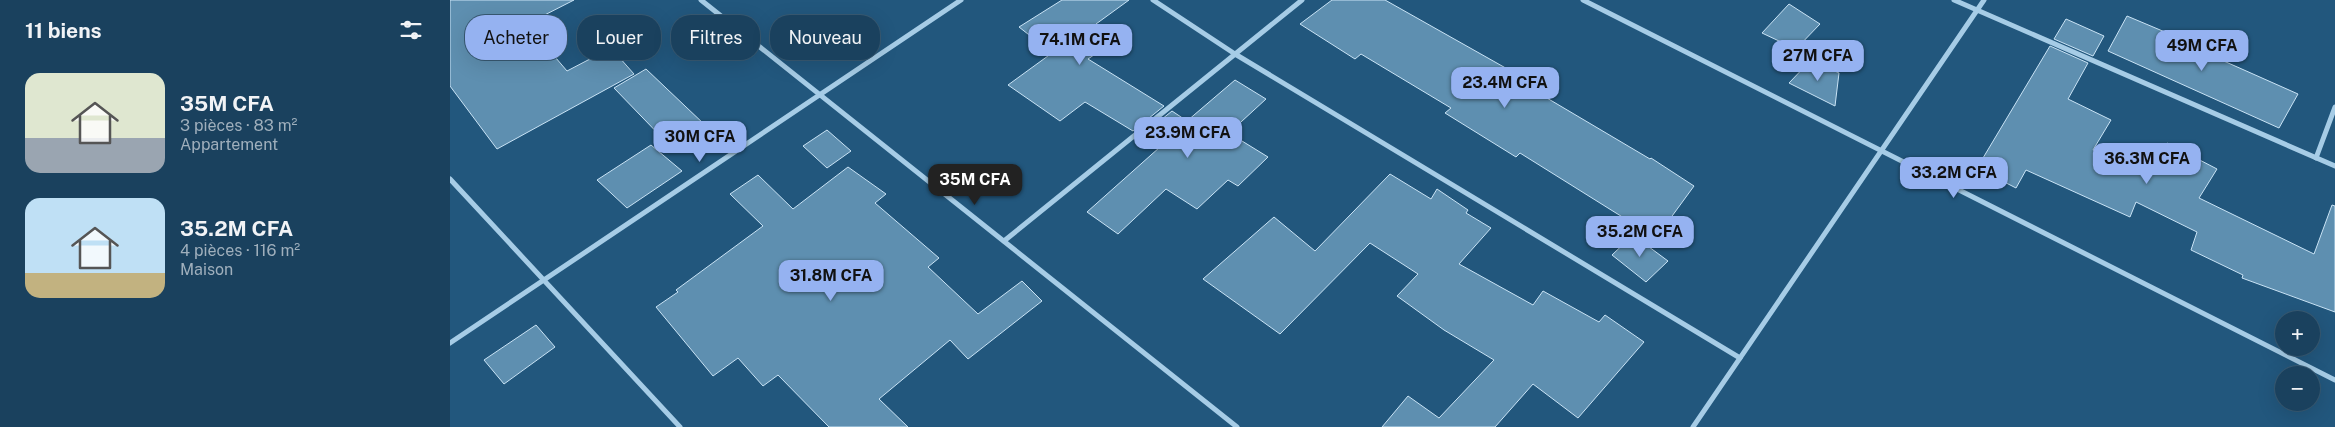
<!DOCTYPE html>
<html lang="fr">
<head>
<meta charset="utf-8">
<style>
	:root { --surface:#1a415e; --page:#234864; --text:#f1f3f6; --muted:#9fafbc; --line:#385a73; --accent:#95b2f1 }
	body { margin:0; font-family:"Public Sans",sans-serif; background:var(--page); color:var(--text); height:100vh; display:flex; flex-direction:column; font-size:19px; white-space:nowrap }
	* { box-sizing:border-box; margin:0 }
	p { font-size:16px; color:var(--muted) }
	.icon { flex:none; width:28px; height:28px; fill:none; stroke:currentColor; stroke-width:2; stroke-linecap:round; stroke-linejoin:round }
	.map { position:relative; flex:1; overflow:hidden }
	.details { display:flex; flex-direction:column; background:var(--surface); width:450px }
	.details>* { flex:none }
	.hud { position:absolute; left:15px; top:15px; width:475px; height:45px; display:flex; gap:10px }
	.buttons { position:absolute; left:1825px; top:311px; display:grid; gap:10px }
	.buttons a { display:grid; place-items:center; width:45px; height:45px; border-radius:50%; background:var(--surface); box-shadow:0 5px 20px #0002,0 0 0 1px var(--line); font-size:25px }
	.price { position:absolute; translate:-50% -42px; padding:0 11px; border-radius:10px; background:var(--accent); color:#111; font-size:16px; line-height:32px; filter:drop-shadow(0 1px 2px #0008) }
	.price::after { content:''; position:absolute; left:50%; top:30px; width:15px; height:11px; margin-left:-8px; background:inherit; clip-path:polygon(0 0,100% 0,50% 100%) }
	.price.selected { background:#222; color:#fff }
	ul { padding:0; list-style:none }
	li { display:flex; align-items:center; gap:15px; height:125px; padding:0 25px }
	li span { display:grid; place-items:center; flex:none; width:140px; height:100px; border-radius:15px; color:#555 }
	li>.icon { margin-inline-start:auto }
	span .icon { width:60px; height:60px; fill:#fffc; stroke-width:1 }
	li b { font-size:21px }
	h2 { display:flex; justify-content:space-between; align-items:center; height:60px; padding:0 25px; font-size:21px }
	.pill { padding:0 18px; border-radius:20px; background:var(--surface); box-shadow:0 5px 20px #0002,0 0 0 1px var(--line); font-size:18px; line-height:45px }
	.pill.selected { background:var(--accent); color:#111 }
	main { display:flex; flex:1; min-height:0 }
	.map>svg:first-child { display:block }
	.building { fill:#5e8fb0; stroke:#c9e3f5 }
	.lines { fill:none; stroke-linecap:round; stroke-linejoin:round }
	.street { stroke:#a6cce6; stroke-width:5 }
</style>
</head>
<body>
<main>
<section class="details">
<h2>11 biens<svg class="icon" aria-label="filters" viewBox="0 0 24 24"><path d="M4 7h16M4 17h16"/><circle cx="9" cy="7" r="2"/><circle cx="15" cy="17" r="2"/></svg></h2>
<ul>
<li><span style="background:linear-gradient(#dfe7d0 65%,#9aa5b1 0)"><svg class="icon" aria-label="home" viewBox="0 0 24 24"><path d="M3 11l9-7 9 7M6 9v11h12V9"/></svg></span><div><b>35M CFA</b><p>3 pièces · 83 m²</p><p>Appartement</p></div></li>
<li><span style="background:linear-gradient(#bfe0f5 75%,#c2b280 0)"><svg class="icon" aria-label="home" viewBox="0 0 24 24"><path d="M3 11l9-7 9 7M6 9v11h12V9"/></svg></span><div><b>35.2M CFA</b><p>4 pièces · 116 m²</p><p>Maison</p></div></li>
</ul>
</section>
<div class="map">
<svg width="1885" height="427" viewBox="0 0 1885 427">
	<rect width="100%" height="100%" fill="#22577d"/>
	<g class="building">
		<path d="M0,0h124l-47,24 40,47 44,-23 23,26 -137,75 -47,-63z"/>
		<path d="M612,0h67l-33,24 21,15 -29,20 76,47 -31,25 -48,-29 -25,19 -52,-36 44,-32 -33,-26z"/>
		<path d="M882,0h53l149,84 -4,4 120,71 1,-1 43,28 -38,52 -136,-85 -4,4 -71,-44 6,-5 -90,-54 -6,5 -55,-35z"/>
		<path d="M1339,4l31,20 -24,25 -34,-16z"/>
		<path d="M1677,16l83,35 -2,3 90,40 -19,34 -171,-77z"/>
		<path d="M1616,19l38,17 -11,20 -39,-17z"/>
		<path d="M1600,46l38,17 -20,36 43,21 -18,30 54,23 20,-30 50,26 -18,29 115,56 18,-49 3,1v106l-93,-34 1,-3 -52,-25 6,-18 -61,-30 -6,15 -104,-47 -10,18 -39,-20z"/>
		<path d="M1361,60l28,13 -4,33 -46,-23z"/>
		<path d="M196,69l59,56 -35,21 -56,-58z"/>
		<path d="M785,80l31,19 -37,34 39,24 -30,29 -10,-6 -31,29 -31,-20 -48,45 -31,-22 73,-65 -19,-11 31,-25 15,10z"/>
		<path d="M377,130l24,21 -24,17 -24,-22z"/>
		<path d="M201,145l31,26 -55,37 -30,-28z"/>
		<path d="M398,167l38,27 -11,9 64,55 -11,9 50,47 44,-33 20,20 -74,58 -18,-19 -71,59 29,28h-79l-51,-52 -15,11 -25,-28 -25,18 -57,-69 22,-15 -2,-2 87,-64 -33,-32 28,-19 35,34z"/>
		<path d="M940,174l41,25 6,-10 31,21 -2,3 25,15 -32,36 74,41 10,-14 56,31 6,-7 39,27 -66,76 -45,-34 -38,43h-113l26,-31 31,22 55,-58 -50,-30 -47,-34 21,-22 -48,-31 -90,91 -77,-55 71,-62 41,34z"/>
		<path d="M1183,235l35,26 -22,21 -34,-27z"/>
		<path d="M86,325l19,22 -51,37 -20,-24z"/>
	</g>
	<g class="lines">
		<g class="street">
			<path d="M251,0l536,427"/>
			<path d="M703,0l82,54 505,304"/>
			<path d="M1133,0l752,380"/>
			<path d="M1504,0l381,166"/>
			<path d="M1866,158l19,-51"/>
			<path d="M0,179l230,248"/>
			<path d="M554,241l298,-241"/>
			<path d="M0,343l511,-343"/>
			<path d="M1243,427l291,-427"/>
		</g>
	</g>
</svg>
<div class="buttons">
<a>+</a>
<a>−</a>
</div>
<b class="price" style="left:630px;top:66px">74.1M CFA</b>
<b class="price" style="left:1752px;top:72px">49M CFA</b>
<b class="price" style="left:1368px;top:82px">27M CFA</b>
<b class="price" style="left:1055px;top:109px">23.4M CFA</b>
<b class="price" style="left:738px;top:159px">23.9M CFA</b>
<b class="price" style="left:250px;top:163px">30M CFA</b>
<b class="price" style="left:1697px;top:185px">36.3M CFA</b>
<b class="price" style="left:1504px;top:199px">33.2M CFA</b>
<b class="price selected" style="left:525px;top:206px">35M CFA</b>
<b class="price" style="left:1190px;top:258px">35.2M CFA</b>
<b class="price" style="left:381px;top:302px">31.8M CFA</b>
<div class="hud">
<a class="pill selected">Acheter</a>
<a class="pill">Louer</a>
<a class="pill">Filtres</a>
<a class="pill">Nouveau</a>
</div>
</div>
</main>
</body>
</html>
